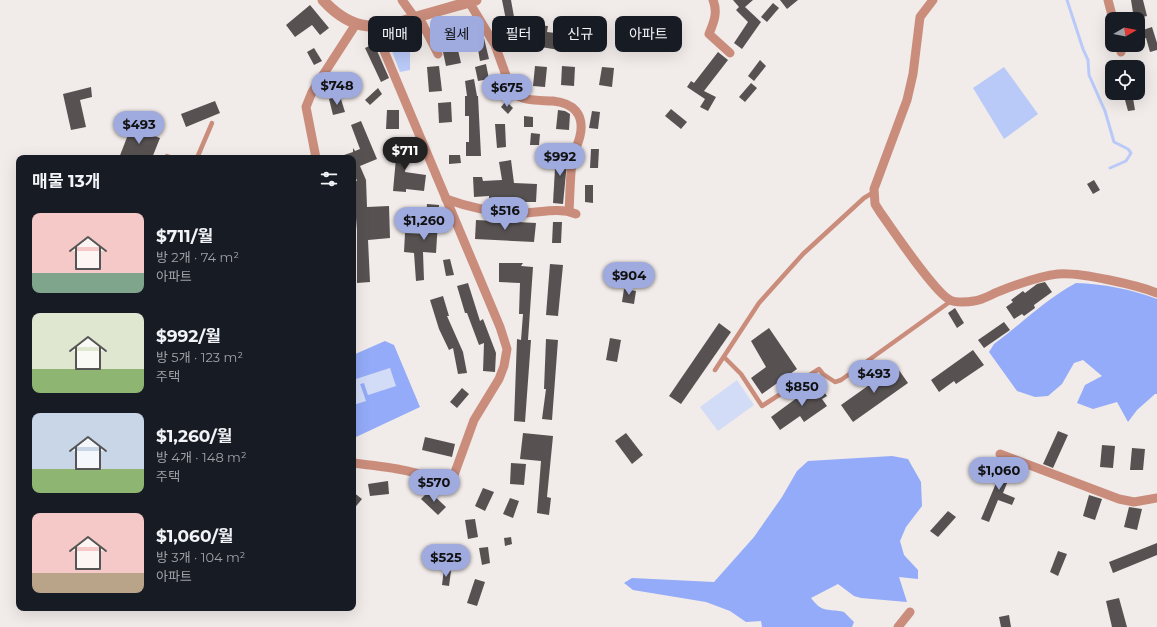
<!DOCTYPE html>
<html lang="ko">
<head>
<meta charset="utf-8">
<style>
	:root { --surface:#171b24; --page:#242831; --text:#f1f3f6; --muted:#9ea1a6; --accent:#9faadf }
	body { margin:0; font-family:Montserrat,"Noto Sans KR",sans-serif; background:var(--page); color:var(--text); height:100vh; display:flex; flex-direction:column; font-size:15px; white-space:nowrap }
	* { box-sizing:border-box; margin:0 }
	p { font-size:13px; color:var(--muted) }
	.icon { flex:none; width:22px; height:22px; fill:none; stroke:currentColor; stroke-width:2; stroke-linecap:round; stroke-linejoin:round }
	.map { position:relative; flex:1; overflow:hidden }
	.sheet { position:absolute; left:16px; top:155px; width:340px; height:456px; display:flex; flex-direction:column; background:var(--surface); border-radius:8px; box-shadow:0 4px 16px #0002 }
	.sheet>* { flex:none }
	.banner { position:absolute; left:368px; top:16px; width:380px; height:36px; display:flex; gap:8px }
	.needle { width:26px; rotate:81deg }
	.tools { position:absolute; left:1105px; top:12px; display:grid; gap:8px }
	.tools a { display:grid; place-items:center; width:40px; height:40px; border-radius:8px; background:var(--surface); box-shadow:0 4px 16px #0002; font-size:20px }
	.price { position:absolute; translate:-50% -34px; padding:0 9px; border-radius:14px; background:var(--accent); color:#111; font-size:13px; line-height:26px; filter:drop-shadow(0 1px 2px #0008) }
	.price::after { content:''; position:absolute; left:50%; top:24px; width:12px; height:9px; margin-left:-6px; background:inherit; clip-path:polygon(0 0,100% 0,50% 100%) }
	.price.current { background:#222; color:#fff }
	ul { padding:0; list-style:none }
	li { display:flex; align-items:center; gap:12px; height:100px; padding:0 16px }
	li span { display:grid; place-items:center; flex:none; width:112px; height:80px; border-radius:8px; color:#555 }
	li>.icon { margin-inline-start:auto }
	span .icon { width:48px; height:48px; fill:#fffc; stroke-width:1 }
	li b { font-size:17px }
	h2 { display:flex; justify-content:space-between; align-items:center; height:48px; padding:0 16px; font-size:17px }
	.chip { padding:0 14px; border-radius:8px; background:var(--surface); box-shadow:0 4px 16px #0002; font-size:14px; line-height:36px }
	.chip.current { background:var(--accent); color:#111 }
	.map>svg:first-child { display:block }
	.green { fill:#d3dcf7 }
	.forest { fill:#93abf8 }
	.water { fill:#b9caf9 }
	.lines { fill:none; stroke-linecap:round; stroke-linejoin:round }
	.stream { stroke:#b9caf9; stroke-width:3 }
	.building { fill:#575251 }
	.service { stroke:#ca8d7c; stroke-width:4.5 }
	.minor { stroke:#ca8d7c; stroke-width:9 }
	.tertiary { stroke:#ca8d7c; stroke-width:11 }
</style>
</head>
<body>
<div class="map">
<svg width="1157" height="627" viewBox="0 0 1157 627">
	<rect width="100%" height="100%" fill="#f1ebe9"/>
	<g class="green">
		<path d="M390,368l7,18 -29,9 -4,-12 -4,1 6,17 -13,4v-25z"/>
		<path d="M737,380l17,25 -36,26 -18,-24z"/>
	</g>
	<g class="forest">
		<path d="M1076,283c27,1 55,6 81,16v95h-2l-18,16 -9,12 -11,-20 -24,7 -16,-6 8,-18 17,-9 -19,-16 -9,3 -12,21 -14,12 -13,1 -18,-6 -28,-39 5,-8c27,-20 52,-45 82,-61z"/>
		<path d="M385,341l9,4 26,62 -64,30 -3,9v-41l13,-4 -6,-17 4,-1 4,12 28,-9 -6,-18 -37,12v-25z"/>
		<path d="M892,456l16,3 13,23 1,24 -16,21 -6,14 4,14 14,15v9l-19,-2 8,25 -46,-4 -7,-2 -16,-12 -27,14c12,16 17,10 33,14l10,10 -2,5h-90l-1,-6 -15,1 -16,-11 -24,-9 -73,-12 -9,-7 8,-5 82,4 40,-45 28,-40 15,-26 11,-10z"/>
	</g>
	<g class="water">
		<path d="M405,32l5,18v20l-10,2 -13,-34z"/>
		<path d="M1004,67l34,47 -34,25 -31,-51z"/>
	</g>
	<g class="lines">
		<path class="stream" d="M1067,0l16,49 5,11 1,15 16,36 9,31 14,7 3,4 -5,8 -16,7"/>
	</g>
	<g class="building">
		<path d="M502,0h9l5,28 -5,19 -11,-5 6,-22z"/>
		<path d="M733,0h20l-8,7 16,15 -19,27 -8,-6 14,-21 -12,-12 3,-3z"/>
		<path d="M780,0h18l-11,9z"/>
		<path d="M1131,0h12l4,16 -13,3z"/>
		<path d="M773,3l6,5 -12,14 -6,-5z"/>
		<path d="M310,5l19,23 -9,7 -8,-10 -17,12 -9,-12z"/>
		<path d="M450,16l11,47 -15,3 -3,-14 -4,-9 8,-2 -7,-22z"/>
		<path d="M471,17l4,6 1,9 -7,1 -3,-15z"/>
		<path d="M539,25l9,1 -1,6 26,3 -2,17 -36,-6z"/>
		<path d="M1152,27l5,16v7l-7,2 -4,-14 -3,1 -3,-8z"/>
		<path d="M484,38l5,21 -9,2 -4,-22z"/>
		<path d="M374,44l15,34 -8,4 -16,-34z"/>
		<path d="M314,48l8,13 -8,4 -7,-13z"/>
		<path d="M718,52l10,8 -24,31 12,6 -8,14 -8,-4 5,-8 -18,-12 4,-6 3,2z"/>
		<path d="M760,60l6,6 -12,15 -6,-5z"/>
		<path d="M486,64l3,15 -11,2 -3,-14z"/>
		<path d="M439,66l3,25 -13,1 -2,-25z"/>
		<path d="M535,66l12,1 -2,20 -12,-1z"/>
		<path d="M562,66l13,1 -1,19 -13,-1z"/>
		<path d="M602,67l12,1 -2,19 -13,-2z"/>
		<path d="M474,79l3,17h1l3,60h-15v-14h3v-26h-4v-20h2l-2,-15z"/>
		<path d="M751,83l6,5 -12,14 -6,-5z"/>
		<path d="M91,87l1,10 -12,3 6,27 -15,3 -8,-36z"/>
		<path d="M378,88l4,6 -12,11 -5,-5z"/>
		<path d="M340,96l5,16 -12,3 -4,-16z"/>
		<path d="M1133,98l2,12 -7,1 -3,-11z"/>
		<path d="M215,101l5,12 -34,14 -5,-13z"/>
		<path d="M506,101l7,7 -5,6 -7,-7z"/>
		<path d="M451,102l1,20 -13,1 -1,-20z"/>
		<path d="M671,109l16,13 -6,7 -16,-13z"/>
		<path d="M387,110h12v19h-13z"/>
		<path d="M558,110l7,1 5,3 -1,16 -13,-1z"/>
		<path d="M592,111l8,1 -2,17 -9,-1z"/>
		<path d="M524,116l9,1v10h-9z"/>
		<path d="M361,121l16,38 -17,7 6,14 1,27 22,-1 1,32 -22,2 2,42 -13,1v-53l-4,-49h4l-4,-11v-12l-15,-1 15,-5v-4l2,3 5,-2 -9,-24z"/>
		<path d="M495,124h10l1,23 -9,1z"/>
		<path d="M131,127l29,11 -8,20h-33z"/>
		<path d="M531,133l9,1 -1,11h-9z"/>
		<path d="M395,139l12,1 -2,32 21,3 -2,16 -18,-2v3l-13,-1 3,-33 -3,-1z"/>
		<path d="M591,149h8l-1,19h-8z"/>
		<path d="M556,151l12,1 -5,52 -10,-1z"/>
		<path d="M449,155h11l1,8 -12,1z"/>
		<path d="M511,160l3,23 23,1 -1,18h-27v-2h-20v-4l-15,1 -1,-20h9l1,4 19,-1 -3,-18z"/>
		<path d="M1094,180l6,10 -7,4 -6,-10z"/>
		<path d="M585,185h8v18l-8,-1z"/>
		<path d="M427,204l12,1 -3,48 -13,-1 1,28 -8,1 -2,-28 -10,-1 1,-19 20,1z"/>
		<path d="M476,220l60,3 -2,19 -59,-3z"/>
		<path d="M553,222h9l-1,21h-9z"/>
		<path d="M450,259l4,16 -8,1 -3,-16z"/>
		<path d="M499,263h24l-2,3 12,1 -5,73h3l-6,82 -11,-1 3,-82 4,1 2,-26h-4l1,-31 -21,-1z"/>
		<path d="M550,264l13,1 -5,51 -12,-1z"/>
		<path d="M1045,282l7,10 -18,13 1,3 -11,8 -2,-2 -8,5 -8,-12 7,-5 -2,-2 12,-9 2,2 12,-9z"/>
		<path d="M468,283l12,38 3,-2 13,34 -1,19 -12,-1 1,-28 -5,2 -12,-32h-2l-8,-27z"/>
		<path d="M624,289l12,2 -2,13 -12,-2z"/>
		<path d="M443,296l6,20h-2l16,36 4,21 -9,1 -5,-26 -4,2 -10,-21 -9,-29z"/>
		<path d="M955,308l9,15 -7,5 -9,-15z"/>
		<path d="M1004,322l6,8 -26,18 -6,-8z"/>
		<path d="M719,323l12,9 -50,72 -12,-8z"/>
		<path d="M769,328l28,41 -35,25 -11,-16 15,-11 -15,-26z"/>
		<path d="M610,338l11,2 -4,22 -11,-2z"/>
		<path d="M546,339l12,1 -6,80 -10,-1 4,-30h-2z"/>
		<path d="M973,350l11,15 -28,19 -2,-3 -15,11 -8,-12z"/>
		<path d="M896,366l12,17 -55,39 -12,-17z"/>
		<path d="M817,383l10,13 -5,3 5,7 -23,16 -4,-6 -20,14 -9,-13z"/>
		<path d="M462,388l7,6 -12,14 -7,-6z"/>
		<path d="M1058,431l10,4 -15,33 -10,-4z"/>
		<path d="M523,433l30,3 -6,61 4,1 -2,17 -12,-2 4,-52 -21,-2z"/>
		<path d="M626,433l17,22 -11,9 -17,-23z"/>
		<path d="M425,437l30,7 -3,13 -30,-7z"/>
		<path d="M1102,445l13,1 -2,22 -13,-1z"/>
		<path d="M1132,448l13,1 -2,21h-13z"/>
		<path d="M1004,462l10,4 -11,27 12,5 -3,7 -14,-5 -9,22 -8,-3 18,-43 -3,-1 2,-7 3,1z"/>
		<path d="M511,463l15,1 -2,21 -14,-1z"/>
		<path d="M388,481l1,13 -19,2 -2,-12z"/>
		<path d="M483,488l11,4 -9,19 -10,-5z"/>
		<path d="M429,491l17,16 -8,8 -17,-16z"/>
		<path d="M353,492l9,7 -9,11z"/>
		<path d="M1089,495l13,4 -7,21 -12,-4z"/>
		<path d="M510,498l9,3 -6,17 -10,-4z"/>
		<path d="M1129,507l13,2 -5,21 -13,-3z"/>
		<path d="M948,511l8,6 -18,20 -8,-6z"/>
		<path d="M475,519l3,18 -10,2 -3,-19z"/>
		<path d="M511,537l1,7 -7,2 -1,-8z"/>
		<path d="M1157,543v12l-44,18 -4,-11z"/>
		<path d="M488,547l2,16 -8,2 -3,-17z"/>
		<path d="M1058,551l9,3 -9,22 -8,-4z"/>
		<path d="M444,569l7,2 -2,15 -7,-1z"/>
		<path d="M475,579l10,3 -8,24 -10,-3z"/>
		<path d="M1119,598l8,29h-15l-6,-26z"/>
		<path d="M1009,615l2,12h-10l-2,-10z"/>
	</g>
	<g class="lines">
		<g class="service">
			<path d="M167,156l5,2"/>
			<path d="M197,158l15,-35"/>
			<path d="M724,357l17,17 21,32 57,-37 4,5 12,8 6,-2 110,-79"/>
			<path d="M715,370l44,-67 44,-49 61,-56 10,-6"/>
		</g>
		<g class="minor">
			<path d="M402,0l13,18 7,5 16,31"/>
			<path d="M713,0c5,12 1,22 -4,34l21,19"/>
			<path d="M933,0l-13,17 -7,57 -6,26 -33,89 1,15 5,8c13,18 54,80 70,88 5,3 19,2 24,1 9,-1 18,-7 26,-10 18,-7 39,-15 58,-17 22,-2 79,11 99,19"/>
			<path d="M1108,0l5,19"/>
			<path d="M469,2l26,43 17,47c11,10 27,8 41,9 20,2 32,13 27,35 -2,9 -7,17 -8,26 -2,16 -2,33 -3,49"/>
			<path d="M1119,45l2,7"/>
			<path d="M316,158l-10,-51 6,-15 44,-68"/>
			<path d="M446,199c25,9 48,14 75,14 19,0 37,-6 55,1"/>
			<path d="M1000,454l119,45 15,3 23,-4"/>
			<path d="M353,463c34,4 67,7 97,23l24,-66 25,-41 5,-13 3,-17 -7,-22 -126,-300"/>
			<path d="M898,627l12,-15"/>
		</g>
		<path class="tertiary" d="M323,0c30,33 55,30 94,17 20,-6 39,-11 59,-17"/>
	</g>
</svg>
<div class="tools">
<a><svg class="needle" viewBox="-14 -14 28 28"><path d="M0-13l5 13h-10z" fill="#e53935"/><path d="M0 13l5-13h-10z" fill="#9ea1a6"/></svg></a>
<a><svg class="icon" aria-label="locate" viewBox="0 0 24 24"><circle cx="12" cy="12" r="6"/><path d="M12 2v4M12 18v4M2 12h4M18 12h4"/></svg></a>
</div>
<b class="price" style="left:337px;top:106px">$748</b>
<b class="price" style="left:507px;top:108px">$675</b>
<b class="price" style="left:139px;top:145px">$493</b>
<b class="price current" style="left:405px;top:171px">$711</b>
<b class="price" style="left:560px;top:177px">$992</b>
<b class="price" style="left:505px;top:231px">$516</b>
<b class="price" style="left:424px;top:241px">$1,260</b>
<b class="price" style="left:629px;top:296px">$904</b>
<b class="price" style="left:874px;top:394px">$493</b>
<b class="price" style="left:802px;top:407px">$850</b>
<b class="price" style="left:999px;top:491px">$1,060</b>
<b class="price" style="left:434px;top:503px">$570</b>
<b class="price" style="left:446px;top:578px">$525</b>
<div class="banner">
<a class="chip">매매</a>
<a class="chip current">월세</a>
<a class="chip">필터</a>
<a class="chip">신규</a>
<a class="chip">아파트</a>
</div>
<section class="sheet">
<h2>매물 13개<svg class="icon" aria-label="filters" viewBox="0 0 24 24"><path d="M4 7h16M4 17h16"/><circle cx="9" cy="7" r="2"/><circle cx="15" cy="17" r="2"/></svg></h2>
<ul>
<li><span style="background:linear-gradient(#f6c9c9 75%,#7fa58c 0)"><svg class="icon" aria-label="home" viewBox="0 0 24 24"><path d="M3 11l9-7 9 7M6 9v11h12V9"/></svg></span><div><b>$711/월</b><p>방 2개 · 74 m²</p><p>아파트</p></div></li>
<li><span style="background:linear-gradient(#dfe7d0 70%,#8fb573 0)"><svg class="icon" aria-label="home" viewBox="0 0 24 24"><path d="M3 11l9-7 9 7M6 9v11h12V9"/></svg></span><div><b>$992/월</b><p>방 5개 · 123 m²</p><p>주택</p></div></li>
<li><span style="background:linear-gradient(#c9d6e8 70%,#8fb573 0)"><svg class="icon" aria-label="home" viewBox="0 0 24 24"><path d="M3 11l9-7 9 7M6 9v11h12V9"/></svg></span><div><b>$1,260/월</b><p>방 4개 · 148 m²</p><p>주택</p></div></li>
<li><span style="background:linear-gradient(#f6c9c9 75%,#b9a48a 0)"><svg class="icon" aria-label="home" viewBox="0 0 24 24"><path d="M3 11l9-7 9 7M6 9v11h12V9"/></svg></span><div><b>$1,060/월</b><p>방 3개 · 104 m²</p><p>아파트</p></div></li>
</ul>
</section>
</div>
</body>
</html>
